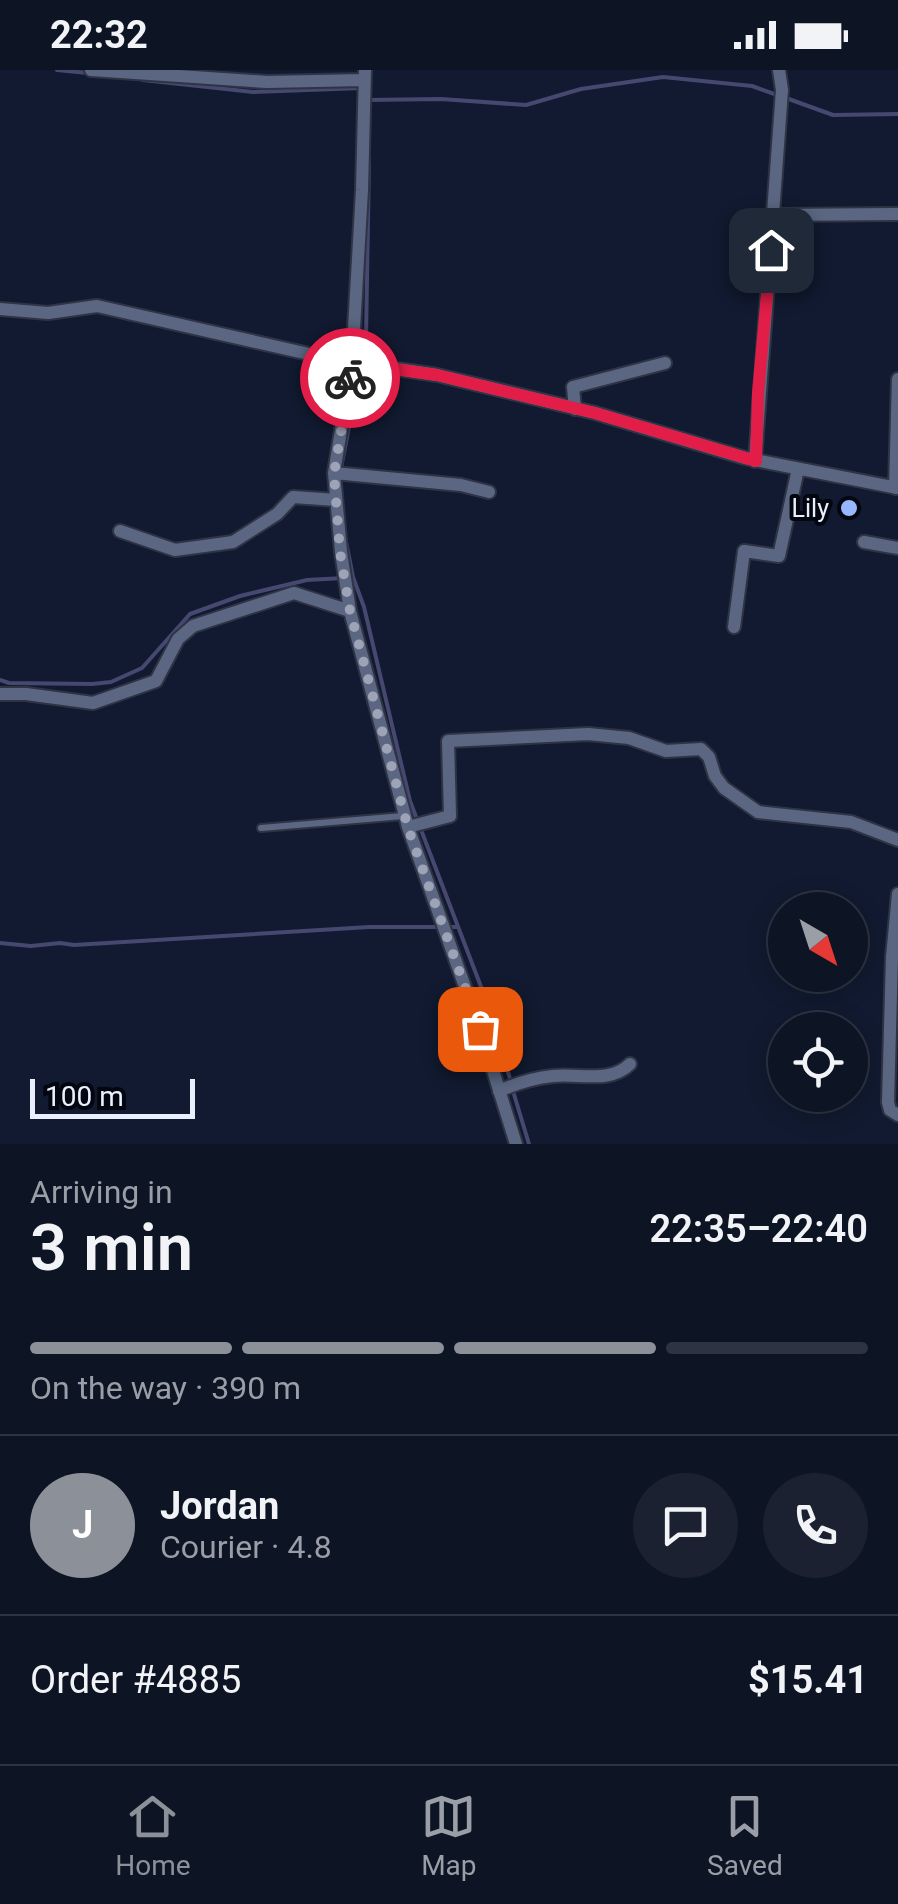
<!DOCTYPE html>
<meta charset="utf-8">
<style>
:root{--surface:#0d1424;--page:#1b2131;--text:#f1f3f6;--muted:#9a9ea6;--line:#2d3341;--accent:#8c9099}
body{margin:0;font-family:Roboto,sans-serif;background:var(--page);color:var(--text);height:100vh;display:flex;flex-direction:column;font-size:38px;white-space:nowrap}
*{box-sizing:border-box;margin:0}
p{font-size:32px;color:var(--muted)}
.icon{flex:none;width:55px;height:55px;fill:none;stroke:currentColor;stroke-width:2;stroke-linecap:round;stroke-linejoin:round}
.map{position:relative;height:1074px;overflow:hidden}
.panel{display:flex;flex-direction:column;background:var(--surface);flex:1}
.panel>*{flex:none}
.needle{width:65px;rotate:141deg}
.controls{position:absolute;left:768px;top:822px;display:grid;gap:20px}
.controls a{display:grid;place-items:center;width:100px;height:100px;border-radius:50%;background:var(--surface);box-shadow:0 5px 25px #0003,0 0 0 2px var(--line);font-size:50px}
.scale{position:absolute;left:30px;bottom:25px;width:165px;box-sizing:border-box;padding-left:10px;border:5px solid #e8efff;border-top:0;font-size:28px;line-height:35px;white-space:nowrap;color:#e8efff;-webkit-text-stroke:8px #03060e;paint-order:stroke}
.pin{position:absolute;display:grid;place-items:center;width:85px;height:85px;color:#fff;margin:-42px;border-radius:20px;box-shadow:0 5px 15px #0006}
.courier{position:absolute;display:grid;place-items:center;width:100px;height:100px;margin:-50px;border:8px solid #e11d48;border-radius:50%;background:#fff;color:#222;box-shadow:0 2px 12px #0007}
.headline em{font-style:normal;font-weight:600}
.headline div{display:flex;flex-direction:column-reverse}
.headline{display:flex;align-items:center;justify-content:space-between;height:170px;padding:0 30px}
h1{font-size:65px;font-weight:600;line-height:75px}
.bar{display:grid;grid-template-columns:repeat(4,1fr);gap:15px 10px;align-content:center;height:120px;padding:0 30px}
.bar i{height:12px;border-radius:8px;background:var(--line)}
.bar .active{background:var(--accent)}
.bar p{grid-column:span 4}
.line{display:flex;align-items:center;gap:25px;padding:0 30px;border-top:2px solid var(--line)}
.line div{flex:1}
.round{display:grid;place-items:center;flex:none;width:105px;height:105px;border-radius:52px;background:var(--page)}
.status{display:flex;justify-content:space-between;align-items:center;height:70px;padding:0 50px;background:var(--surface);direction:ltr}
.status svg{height:28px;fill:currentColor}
.tabs{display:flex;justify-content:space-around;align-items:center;height:140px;border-top:2px solid var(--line);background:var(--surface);font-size:28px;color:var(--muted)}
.tabs a{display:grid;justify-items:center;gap:5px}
.tabs .active{color:var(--accent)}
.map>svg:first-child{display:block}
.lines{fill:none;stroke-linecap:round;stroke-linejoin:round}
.stream{stroke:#46486f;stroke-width:4}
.service-casing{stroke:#2f3445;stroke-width:10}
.minor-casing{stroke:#2f3445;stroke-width:16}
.service{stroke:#5b6782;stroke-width:6}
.minor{stroke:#5b6782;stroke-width:12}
.done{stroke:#9da4b7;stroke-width:10;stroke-dasharray:0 18}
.route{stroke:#e11d48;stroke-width:12}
.poi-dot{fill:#96b6fd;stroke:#03060e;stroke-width:4}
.labels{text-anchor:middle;stroke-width:8;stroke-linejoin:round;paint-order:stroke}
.poi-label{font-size:25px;fill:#e8efff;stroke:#03060e;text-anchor:end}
</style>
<div class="status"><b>22:32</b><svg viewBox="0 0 49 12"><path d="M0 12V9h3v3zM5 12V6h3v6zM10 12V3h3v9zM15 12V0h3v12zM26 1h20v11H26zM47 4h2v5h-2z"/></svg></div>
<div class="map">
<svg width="898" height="1074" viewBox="0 0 898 1074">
<rect width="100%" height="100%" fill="#111a30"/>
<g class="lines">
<!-- stream -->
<path class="stream" d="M57,0L88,3
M143,10L253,22L362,18
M786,28L833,45L898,44
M367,30L441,29L526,35L581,19L663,7L752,16L777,25
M341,398L366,269L369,90
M345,467L353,507L364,537L410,731L488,935L511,1012
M0,610L9,613L92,614L111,612L142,598L190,544L240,526L307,510L344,508
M0,873L31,876L60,873L74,875L369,857H457
M513,1021L529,1074"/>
<defs>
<path id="service" d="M261,758L403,746"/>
<path id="minor" d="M91,0L267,12L364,10
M365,0L362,120L352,293L334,403L341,482L350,541L408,757L480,959L516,1074
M774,145L898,144
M0,239L48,243L97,236L331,289L437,305L595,343L745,388L898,418
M575,339L573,317L665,293
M755,391L782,20L779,0
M334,403L461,415L489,422
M895,418L898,309
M120,461L175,480L233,472L277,444L293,427L336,430
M864,472L898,478
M734,557L744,481L779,486L798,399
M0,624H26L93,633L156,611L178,569L193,556L294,523L350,541
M408,757L450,746L448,671L588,664L629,668L666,681L701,679L709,687L715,706L724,718L758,742L851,752L898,770
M898,824L892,887L888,1032L890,1040L898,1045
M499,1021C517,1013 534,1008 553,1006C579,1003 610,1014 630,994"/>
</defs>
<!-- service casing -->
<use href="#service" class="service-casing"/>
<!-- minor casing -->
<use href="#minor" class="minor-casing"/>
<!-- service -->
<use href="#service" class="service"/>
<!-- minor -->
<use href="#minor" class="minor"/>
</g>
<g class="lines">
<!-- done -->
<path class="done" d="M350,308L334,404L340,482L350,541L408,758L480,959"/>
<!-- route -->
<path class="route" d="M350,308L352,293L437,305L595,343L756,391L758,323L771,180"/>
</g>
<!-- markers -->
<circle class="poi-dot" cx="849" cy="438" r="10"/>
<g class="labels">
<!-- poi labels -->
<g class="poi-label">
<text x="829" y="447">Lily</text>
</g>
</g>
</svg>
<div class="controls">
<a><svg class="needle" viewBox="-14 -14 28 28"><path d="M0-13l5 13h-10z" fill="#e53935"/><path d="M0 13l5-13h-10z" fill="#9a9ea6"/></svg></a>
<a><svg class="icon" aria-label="locate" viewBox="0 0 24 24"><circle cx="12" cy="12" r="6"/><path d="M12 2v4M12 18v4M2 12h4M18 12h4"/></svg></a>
</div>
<div class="scale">100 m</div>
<div class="pin" style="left:480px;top:959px;background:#ea580c"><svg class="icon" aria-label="bag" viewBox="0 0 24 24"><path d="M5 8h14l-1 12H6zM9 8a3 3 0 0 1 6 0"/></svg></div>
<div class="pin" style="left:771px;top:180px;background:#1f2937"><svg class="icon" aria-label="home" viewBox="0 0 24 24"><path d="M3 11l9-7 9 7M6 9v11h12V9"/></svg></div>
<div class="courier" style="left:350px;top:308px"><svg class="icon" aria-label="bike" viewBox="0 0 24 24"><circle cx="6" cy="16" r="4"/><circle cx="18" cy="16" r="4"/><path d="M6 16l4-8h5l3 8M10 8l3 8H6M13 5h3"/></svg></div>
</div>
<section class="panel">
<div class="headline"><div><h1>3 min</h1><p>Arriving in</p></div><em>22:35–22:40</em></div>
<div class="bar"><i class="active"></i><i class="active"></i><i class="active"></i><i></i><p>On the way · 390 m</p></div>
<div class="line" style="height:180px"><b class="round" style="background:var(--accent);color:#fff">J</b><div><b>Jordan</b><p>Courier · 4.8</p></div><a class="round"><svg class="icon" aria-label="chat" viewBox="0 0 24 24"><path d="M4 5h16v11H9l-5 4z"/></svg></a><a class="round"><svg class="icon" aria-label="phone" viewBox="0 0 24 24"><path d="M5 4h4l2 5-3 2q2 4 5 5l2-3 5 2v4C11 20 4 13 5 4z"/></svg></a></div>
<div class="line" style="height:130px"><div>Order #4885</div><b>$15.41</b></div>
</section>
<nav class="tabs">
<a class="active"><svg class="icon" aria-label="home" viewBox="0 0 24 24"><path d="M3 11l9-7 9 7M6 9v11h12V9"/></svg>Home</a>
<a><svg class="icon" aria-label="map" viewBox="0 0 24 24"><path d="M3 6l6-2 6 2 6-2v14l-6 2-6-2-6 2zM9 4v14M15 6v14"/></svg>Map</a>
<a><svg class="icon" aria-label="saved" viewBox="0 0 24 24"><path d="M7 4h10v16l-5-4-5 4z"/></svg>Saved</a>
</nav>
